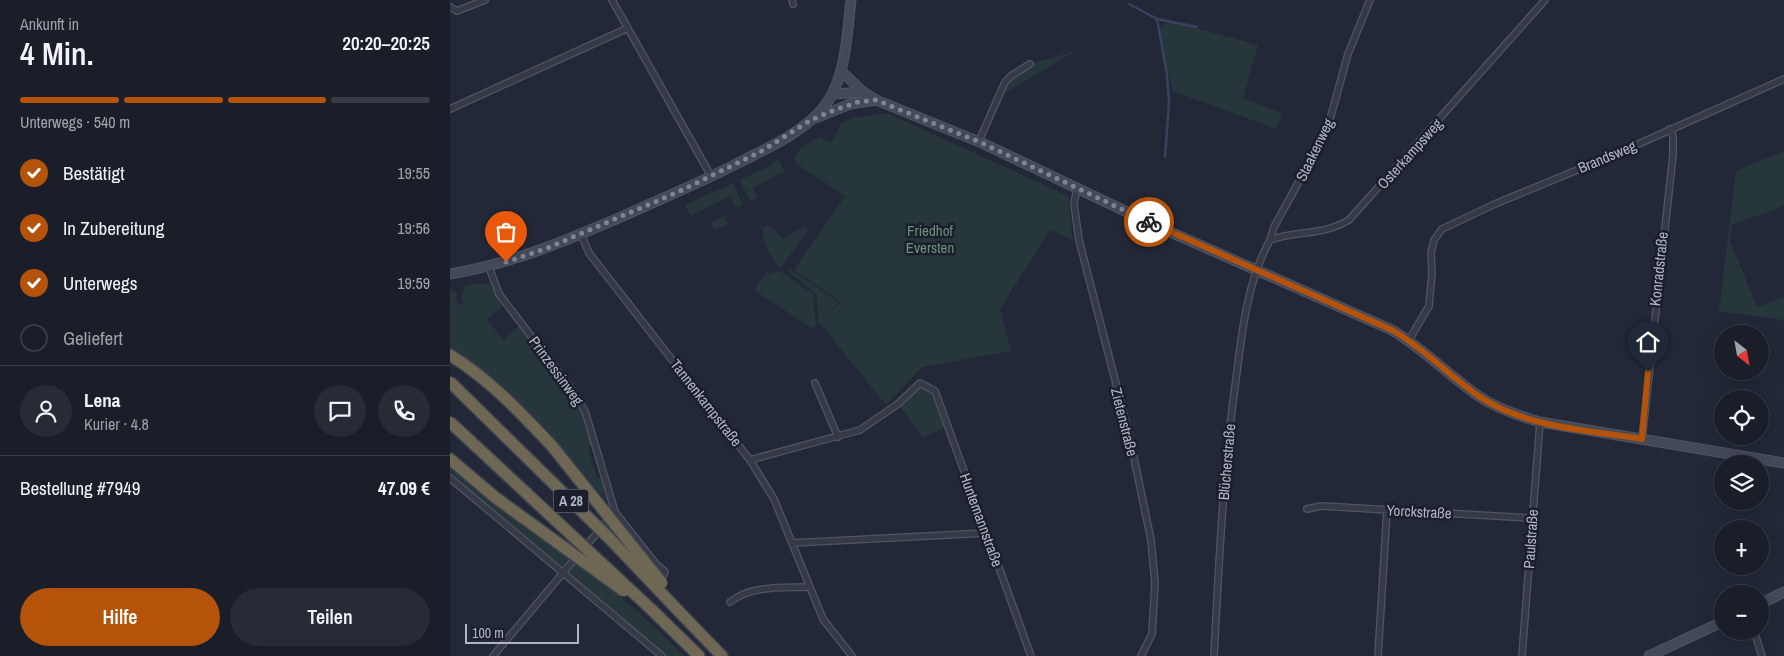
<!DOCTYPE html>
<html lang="de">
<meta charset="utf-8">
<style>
:root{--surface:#1a1e29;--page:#272b35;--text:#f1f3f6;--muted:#9fa2a8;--line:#383c46;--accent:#b45309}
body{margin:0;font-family:"Archivo Narrow",sans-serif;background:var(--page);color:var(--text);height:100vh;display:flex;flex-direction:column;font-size:19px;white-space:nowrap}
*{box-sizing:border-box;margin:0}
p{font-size:16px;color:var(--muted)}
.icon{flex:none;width:28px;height:28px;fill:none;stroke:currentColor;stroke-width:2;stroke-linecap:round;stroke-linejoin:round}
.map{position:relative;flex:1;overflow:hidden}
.details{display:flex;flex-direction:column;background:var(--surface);width:450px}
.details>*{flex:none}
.needle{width:32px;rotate:149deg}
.tools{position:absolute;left:1264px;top:325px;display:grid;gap:10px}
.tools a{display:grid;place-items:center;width:55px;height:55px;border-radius:50%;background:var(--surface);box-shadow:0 5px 20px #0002,0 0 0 1px var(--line);font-size:25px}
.scale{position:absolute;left:15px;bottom:12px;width:114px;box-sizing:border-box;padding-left:5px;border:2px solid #b0b5c4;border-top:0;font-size:14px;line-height:18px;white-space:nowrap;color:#b0b5c4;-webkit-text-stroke:4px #1b1f2c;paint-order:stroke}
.pin{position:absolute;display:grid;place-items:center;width:42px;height:42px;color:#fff;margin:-51px -21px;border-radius:50% 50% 50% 0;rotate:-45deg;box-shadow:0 0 5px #0007}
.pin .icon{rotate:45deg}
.courier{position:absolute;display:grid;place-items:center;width:50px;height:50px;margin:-25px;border:4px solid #b45309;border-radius:50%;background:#fff;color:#222;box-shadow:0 1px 6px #0007}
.summary em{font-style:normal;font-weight:600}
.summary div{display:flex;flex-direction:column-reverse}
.summary{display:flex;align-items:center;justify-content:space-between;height:85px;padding:0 20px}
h1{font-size:32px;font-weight:600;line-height:38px}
.bar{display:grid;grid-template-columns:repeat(4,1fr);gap:8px 5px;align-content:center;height:60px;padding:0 20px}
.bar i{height:6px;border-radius:4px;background:var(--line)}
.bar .current{background:var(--accent)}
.bar p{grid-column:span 4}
.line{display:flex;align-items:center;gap:12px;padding:0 20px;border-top:1px solid var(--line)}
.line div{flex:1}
.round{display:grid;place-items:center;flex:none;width:52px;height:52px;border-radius:26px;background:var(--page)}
ol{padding:0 20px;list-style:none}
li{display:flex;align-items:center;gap:15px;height:55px}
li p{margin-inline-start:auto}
li .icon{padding:5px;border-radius:50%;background:var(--accent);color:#fff;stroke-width:4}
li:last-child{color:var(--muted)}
li i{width:28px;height:28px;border:2px solid var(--line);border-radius:50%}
.primary-button{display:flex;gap:10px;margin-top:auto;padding:10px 20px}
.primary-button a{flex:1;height:58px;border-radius:30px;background:var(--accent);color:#fff;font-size:20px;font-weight:600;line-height:58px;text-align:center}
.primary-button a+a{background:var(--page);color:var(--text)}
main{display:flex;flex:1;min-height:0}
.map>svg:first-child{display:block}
.green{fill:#27363b}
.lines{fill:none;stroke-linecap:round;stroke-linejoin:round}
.stream{stroke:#39435f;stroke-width:2.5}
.street-casing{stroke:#505562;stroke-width:8}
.secondary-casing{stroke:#505562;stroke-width:11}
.highway-casing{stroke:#3d424f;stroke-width:14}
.street{stroke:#363a47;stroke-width:5.5}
.secondary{stroke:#44495a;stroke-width:9}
.highway{stroke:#6d6753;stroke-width:11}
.highway-bridge-casing{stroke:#3d424f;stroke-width:14;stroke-linecap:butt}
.highway-bridge{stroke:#6d6753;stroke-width:11}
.done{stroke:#7e8493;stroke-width:5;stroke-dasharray:0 9}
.route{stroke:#b45309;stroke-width:6}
.labels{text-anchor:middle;stroke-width:5;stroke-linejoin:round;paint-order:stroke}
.shield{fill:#1b1f2c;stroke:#838896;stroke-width:1}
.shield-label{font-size:14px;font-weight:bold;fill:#b0b5c4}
.street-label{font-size:15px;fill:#b0b5c4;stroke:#1b1f2c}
.park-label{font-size:15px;fill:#699279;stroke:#1b1f2c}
</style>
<main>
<section class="details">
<div class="summary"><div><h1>4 Min.</h1><p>Ankunft in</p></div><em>20:20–20:25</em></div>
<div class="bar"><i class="current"></i><i class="current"></i><i class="current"></i><i></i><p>Unterwegs · 540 m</p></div>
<ol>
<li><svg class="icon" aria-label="check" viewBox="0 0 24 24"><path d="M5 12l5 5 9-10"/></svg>Bestätigt<p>19:55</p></li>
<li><svg class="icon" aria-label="check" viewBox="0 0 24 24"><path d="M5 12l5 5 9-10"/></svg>In Zubereitung<p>19:56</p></li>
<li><svg class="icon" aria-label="check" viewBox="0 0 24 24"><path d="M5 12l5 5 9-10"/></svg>Unterwegs<p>19:59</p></li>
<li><i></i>Geliefert</li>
</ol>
<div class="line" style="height:90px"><a class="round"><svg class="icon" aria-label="person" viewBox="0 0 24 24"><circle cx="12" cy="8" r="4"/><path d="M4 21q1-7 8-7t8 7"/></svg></a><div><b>Lena</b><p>Kurier · 4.8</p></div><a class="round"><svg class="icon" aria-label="chat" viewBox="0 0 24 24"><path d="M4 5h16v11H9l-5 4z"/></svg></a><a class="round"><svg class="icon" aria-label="phone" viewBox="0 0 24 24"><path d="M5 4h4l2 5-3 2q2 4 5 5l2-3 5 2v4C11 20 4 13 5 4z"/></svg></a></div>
<div class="line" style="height:65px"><div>Bestellung #7949</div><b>47.09 €</b></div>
<div class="primary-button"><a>Hilfe</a><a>Teilen</a></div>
</section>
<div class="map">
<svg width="1334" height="656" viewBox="0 0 1334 656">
<rect width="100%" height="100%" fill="#222837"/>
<!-- green -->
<path class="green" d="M719,21L808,45L793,98L832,113L827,129L723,91L708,30Z
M626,51L555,93L532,143L529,141L555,82L580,64Z
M437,113L618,196L623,240L600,230L550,309L561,351L472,367L436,405L370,323L368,324L367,295L339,272L340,269L389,302L373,320L391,302L344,270L395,196L347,164L344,158L352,147L369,137L381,143L391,124L402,118Z
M1334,151V206L1283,224L1280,241L1307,307L1334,297V320L1269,311L1286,171Z
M328,159L335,171L303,187L307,198L300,201L290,180L319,166Z
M283,183L293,205L286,208L280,196L240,216L235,205Z
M274,216L278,224L265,230L260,223Z
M317,225L321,226L333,239L355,226L358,230L331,268C322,261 311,240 313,228Z
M325,271L333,273L363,294L366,326L363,329L304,290L317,272L321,274Z
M24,284H39L53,306L37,319L53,340L69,326L126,399L133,412L143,446L138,447L147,478H152L156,501C110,444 63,389 0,351V289L7,293L5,299L7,303L13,306L12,291L15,290L14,287Z
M470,383L485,391L498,427L473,437L448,404Z
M0,459C81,522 162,584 235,656H212L0,478Z"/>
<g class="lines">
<!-- stream -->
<path class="stream" d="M679,4L707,19L747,27
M707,19L717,74L719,103L715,157"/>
<defs>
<path id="street" d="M162,0L261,176
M342,0L343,4
M0,7L7,11L35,0
M0,109L178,28
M529,141L555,82L561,76L580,64
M627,188L624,204L629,240L679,434L701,540L705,583L702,634L691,656
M131,234L139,253L300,460L324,499L373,619L402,656
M820,240L824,227L877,130L898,54L920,0
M39,267L49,294L120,387L135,411L165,512L206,564L204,571
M959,340L979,306L982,273L981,253L984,240L992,229L1045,204L1166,154L1334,79
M365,383L388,437
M1192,439L1223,155V136L1220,129
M300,460L410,430L448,404L470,383L485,391L581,656
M0,478L212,656
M857,509L871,506L1082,518
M342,543L536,533
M134,548L161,517
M206,564L215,572L213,577L209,578
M280,602C301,585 332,588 358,587
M1304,631L1312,656
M43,656L128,555
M764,656C769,563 773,471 786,379C792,332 797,282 820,240C848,230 872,236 899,220L1095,0
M928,656L937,510
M1072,656L1090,422"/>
<path id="secondary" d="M391,71L413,92
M383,94L413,92L426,100L532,143L700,223L942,330C974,349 999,376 1030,397C1048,409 1069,416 1090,422L1334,463
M366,118L400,104L426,100
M0,274C61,264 115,241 171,217C210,199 250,183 288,163C317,148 351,134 373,108C396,81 397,34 401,0
M1310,604L1334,592
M1199,656L1272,622"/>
<path id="highway" d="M0,355C40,380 70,412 102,446
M0,459L46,498
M202,610L249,656
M240,623L272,656"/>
</defs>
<!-- street casing -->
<use href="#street" class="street-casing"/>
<!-- secondary casing -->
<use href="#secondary" class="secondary-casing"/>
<!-- highway casing -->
<use href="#highway" class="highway-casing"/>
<!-- street -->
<use href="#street" class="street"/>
<!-- secondary -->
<use href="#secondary" class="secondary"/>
<!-- highway -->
<use href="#highway" class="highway"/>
<defs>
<path id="highway-bridge" d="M0,382L159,538L240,623
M0,422L202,610
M102,446L212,583
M46,498L174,591"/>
</defs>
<!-- highway-bridge casing -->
<use href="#highway-bridge" class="highway-bridge-casing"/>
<!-- highway-bridge -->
<use href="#highway-bridge" class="highway-bridge"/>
</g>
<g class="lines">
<!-- done -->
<path class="done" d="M56,262L95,249L228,192L310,152L361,120L382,111L408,102L426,100L532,143L699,222"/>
<!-- route -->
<path class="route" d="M699,222L942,330C974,348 999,376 1030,397C1077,428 1138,430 1192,439L1198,372"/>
</g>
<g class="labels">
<!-- shield labels -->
<rect class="shield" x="103.5" y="489.5" width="35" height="23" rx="4"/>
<g class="shield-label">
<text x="121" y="506">A 28</text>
</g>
<!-- street labels -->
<g class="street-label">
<text transform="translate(865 150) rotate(-64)" y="5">Staakenweg</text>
<text transform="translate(960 154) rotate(-48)" y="5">Osterkampsweg</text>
<text transform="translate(1157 157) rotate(-23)" y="5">Brandsweg</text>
<text transform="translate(1209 269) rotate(-84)" y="5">Konradstraße</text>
<text transform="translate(106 371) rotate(54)" y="5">Prinzessinweg</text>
<text transform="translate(256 403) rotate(52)" y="5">Tannenkampstraße</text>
<text transform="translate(674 422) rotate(76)" y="5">Zietenstraße</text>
<text transform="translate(777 462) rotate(-85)" y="5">Blücherstraße</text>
<text transform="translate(969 512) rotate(3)" y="5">Yorckstraße</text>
<text transform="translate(531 520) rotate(70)" y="5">Huntemannstraße</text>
<text transform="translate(1081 539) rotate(-86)" y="5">Paulstraße</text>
</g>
<!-- park labels -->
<g class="park-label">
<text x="480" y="236">Friedhof<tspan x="480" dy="17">Eversten</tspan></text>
</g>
</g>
</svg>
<div class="tools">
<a><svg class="needle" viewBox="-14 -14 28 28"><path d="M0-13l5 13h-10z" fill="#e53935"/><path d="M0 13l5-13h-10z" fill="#9fa2a8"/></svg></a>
<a><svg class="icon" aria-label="locate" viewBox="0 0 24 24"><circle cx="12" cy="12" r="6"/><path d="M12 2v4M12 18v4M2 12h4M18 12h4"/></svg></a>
<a><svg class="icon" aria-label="layers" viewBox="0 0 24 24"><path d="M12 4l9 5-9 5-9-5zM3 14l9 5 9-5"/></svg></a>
<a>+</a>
<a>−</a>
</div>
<div class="scale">100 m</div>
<div class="pin" style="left:56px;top:262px;background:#ea580c"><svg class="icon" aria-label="bag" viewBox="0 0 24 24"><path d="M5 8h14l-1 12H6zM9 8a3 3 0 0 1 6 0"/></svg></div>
<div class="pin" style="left:1198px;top:372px;background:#1f2937"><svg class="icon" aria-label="home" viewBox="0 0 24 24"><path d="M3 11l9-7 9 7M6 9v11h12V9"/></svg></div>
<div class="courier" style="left:699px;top:222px"><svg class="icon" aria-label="bike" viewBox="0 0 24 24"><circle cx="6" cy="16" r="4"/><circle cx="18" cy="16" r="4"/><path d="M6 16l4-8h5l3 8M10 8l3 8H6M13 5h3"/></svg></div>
</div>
</main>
